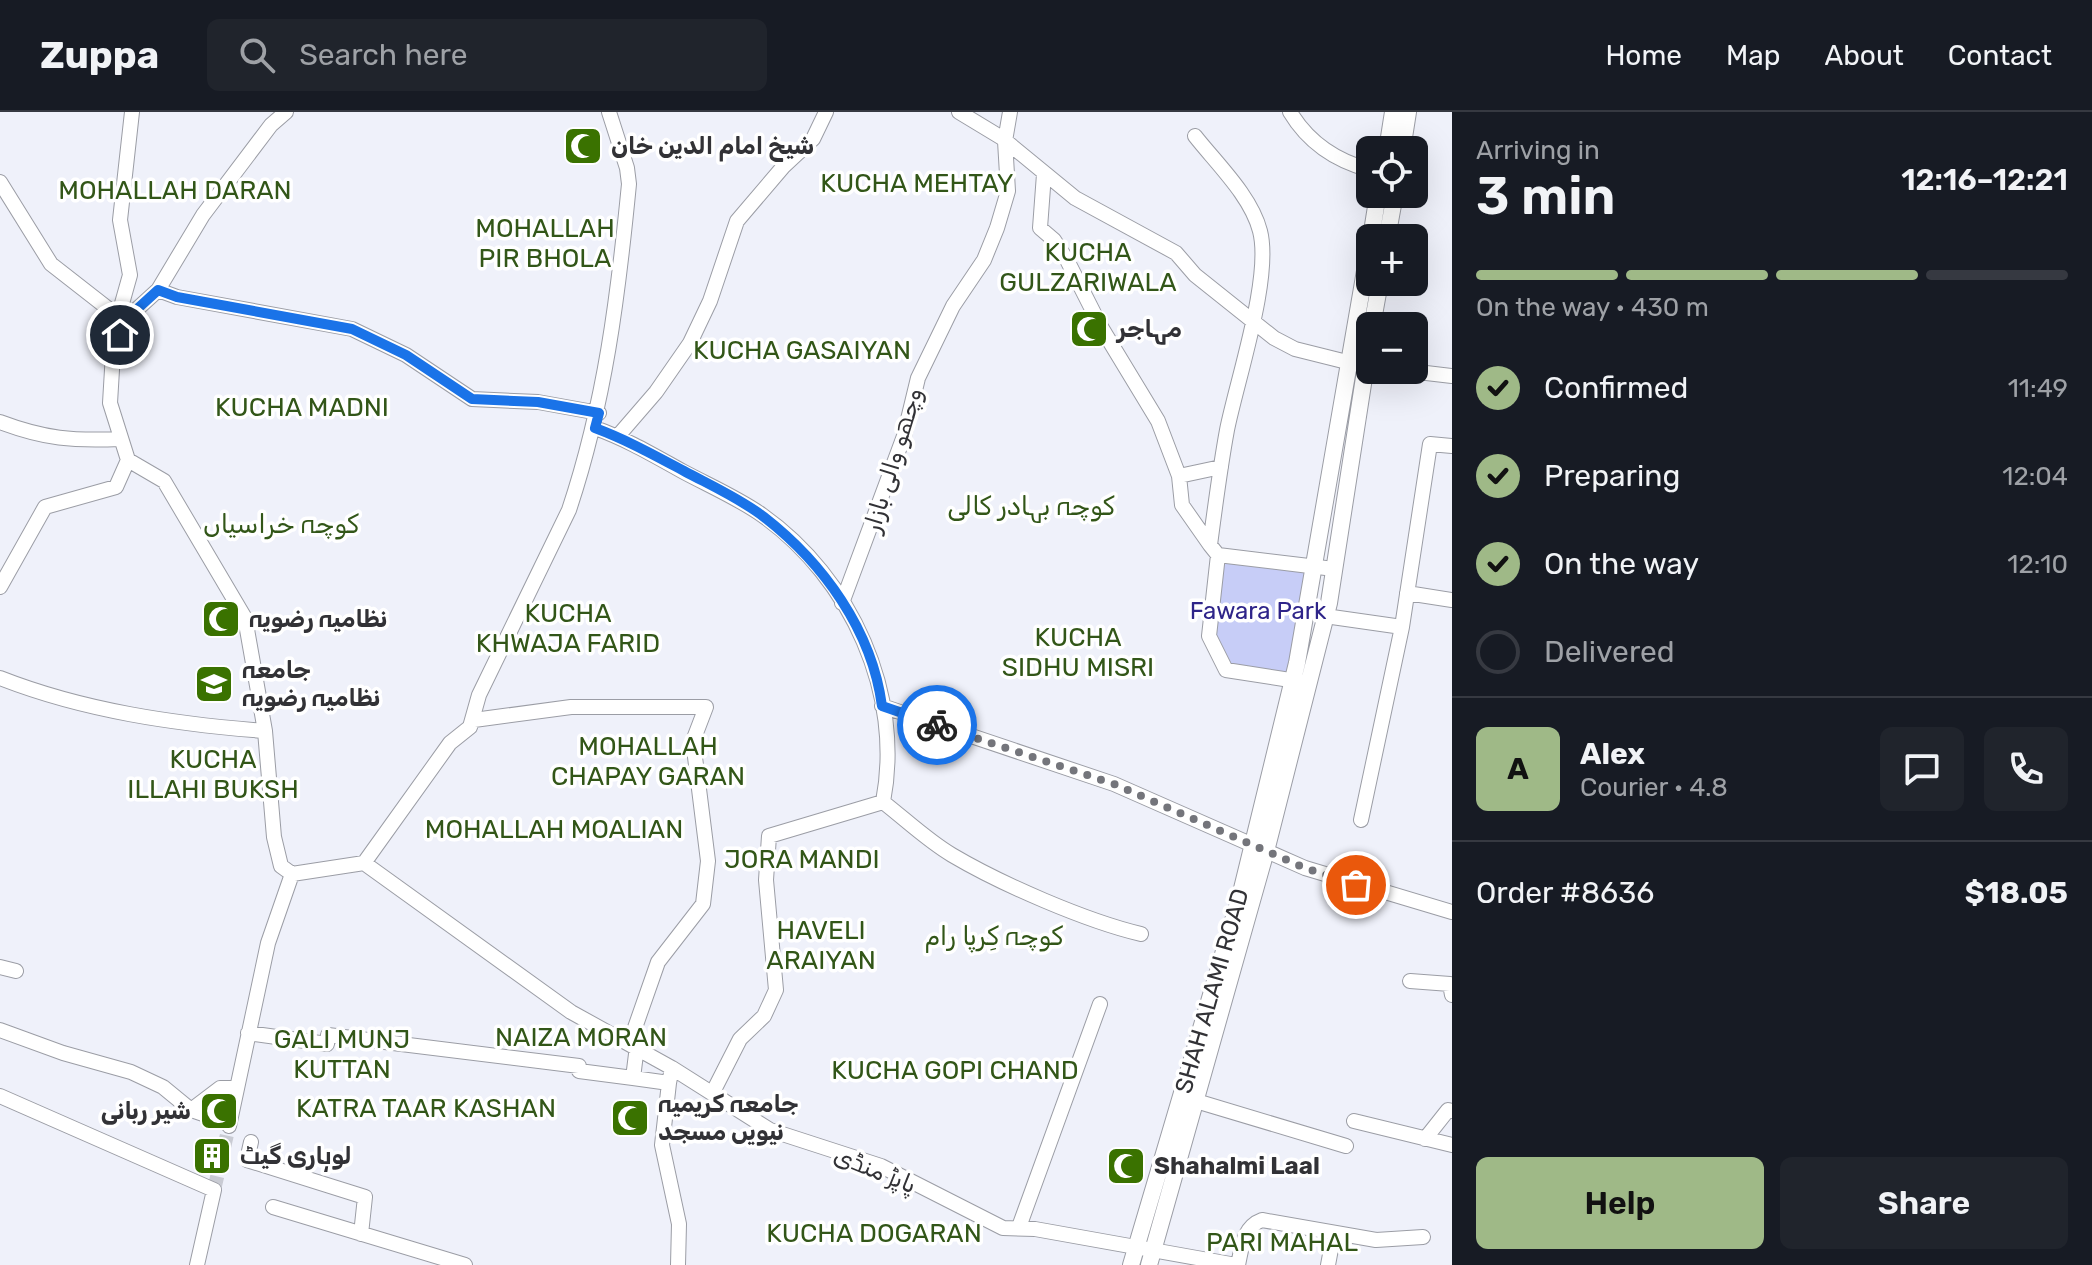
<!DOCTYPE html>
<meta charset="utf-8">
<style>
:root{--surface:#171b24;--page:#20242c;--text:#f1f3f6;--muted:#9ea1a6;--line:#363941;--accent:#9fb987}
body{margin:0;font-family:Rubik,Cairo,sans-serif;background:var(--page);color:var(--text);height:100vh;display:flex;flex-direction:column;font-size:30px;white-space:nowrap}
*{box-sizing:border-box;margin:0}
p{font-size:26px;color:var(--muted)}
.icon{flex:none;width:44px;height:44px;fill:none;stroke:currentColor;stroke-width:2;stroke-linecap:round;stroke-linejoin:round}
.map{position:relative;flex:1;overflow:hidden}
.sheet{display:flex;flex-direction:column;background:var(--surface);width:640px}
.sheet>*{flex:none}
.fabs{position:absolute;left:1356px;top:24px;display:grid;gap:16px}
.fabs a{display:grid;place-items:center;width:72px;height:72px;border-radius:12px;background:var(--surface);box-shadow:0 8px 32px #0002;font-size:40px}
.pin{position:absolute;display:grid;place-items:center;width:68px;height:68px;color:#fff;margin:-34px;border:4px solid #fff;border-radius:50%;box-shadow:0 2px 8px #0007}
.courier{position:absolute;display:grid;place-items:center;width:80px;height:80px;margin:-40px;border:6px solid #1a73e8;border-radius:50%;background:#fff;color:#222;box-shadow:0 2px 10px #0007}
.head em{font-style:normal;font-weight:600}
.head div{display:flex;flex-direction:column-reverse}
.head{display:flex;align-items:center;justify-content:space-between;height:136px;padding:0 24px}
h1{font-size:52px;font-weight:600;line-height:60px}
.bar{display:grid;grid-template-columns:repeat(4,1fr);gap:12px 8px;align-content:center;height:96px;padding:0 24px}
.bar i{height:10px;border-radius:6px;background:var(--line)}
.bar .current{background:var(--accent)}
.bar p{grid-column:span 4}
.line{display:flex;align-items:center;gap:20px;padding:0 24px;border-top:2px solid var(--line)}
.line div{flex:1}
.round{display:grid;place-items:center;flex:none;width:84px;height:84px;border-radius:12px;background:var(--page)}
ol{padding:0 24px;list-style:none}
li{display:flex;align-items:center;gap:24px;height:88px}
li p{margin-inline-start:auto}
li .icon{padding:8px;border-radius:50%;background:var(--accent);color:#111;stroke-width:4}
li:last-child{color:var(--muted)}
li i{width:44px;height:44px;border:4px solid var(--line);border-radius:50%}
.action{display:flex;gap:16px;margin-top:auto;padding:16px 24px}
.action a{flex:1;height:92px;border-radius:12px;background:var(--accent);color:#111;font-size:32px;font-weight:600;line-height:92px;text-align:center}
.action a+a{background:var(--page);color:var(--text)}
header{display:flex;align-items:center;gap:48px;box-sizing:border-box;height:112px;padding:0 40px;background:var(--surface);border-bottom:2px solid var(--line)}
header strong{font-size:38px}
nav{display:flex;gap:44px;margin-inline-start:auto;font-size:28px}
.search{width:560px;height:72px;background:var(--page);display:flex;align-items:center;gap:20px;box-sizing:border-box;padding:0 28px;border-radius:12px;color:var(--muted);font-size:30px}
main{display:flex;flex:1;min-height:0}
.map>svg:first-child{display:block}
.green{fill:#c7cdf7}
.lines{fill:none;stroke-linecap:round;stroke-linejoin:round}
.minor-tunnel{stroke:#c9cbd3;stroke-width:14;stroke-dasharray:14 7;stroke-linecap:butt}
.minor-casing{stroke:#9b9da5;stroke-width:16}
.tertiary-casing{stroke:#9b9da5;stroke-width:18}
.minor{stroke:#fff;stroke-width:14}
.tertiary{stroke:#fff;stroke-width:16}
.done{stroke:#74757b;stroke-width:8;stroke-dasharray:0 14.4}
.route{stroke:#1a73e8;stroke-width:10}
.labels{text-anchor:middle;stroke-width:7;stroke-linejoin:round;paint-order:stroke}
.poi-label{font-size:24px;font-weight:bold;fill:#323236;stroke:#fff;text-anchor:start}
.street-label{font-size:24px;fill:#323236;stroke:#fff}
.park-label{font-size:24px;fill:#2e2489;stroke:#fff}
.neighbourhood-label{font-size:26px;fill:#325618;stroke:#fff}
</style>
<header>
<strong>Zuppa</strong>
<div class="search"><svg class="icon" aria-label="search" viewBox="0 0 24 24"><circle cx="10" cy="10" r="6"/><path d="M15 15l6 6"/></svg>Search here</div>
<nav><a>Home</a><a>Map</a><a>About</a><a>Contact</a></nav>
</header>
<main>
<div class="map">
<svg width="1452" height="1153" viewBox="0 0 1452 1153">
<rect width="100%" height="100%" fill="#eff1fa"/>
<!-- green -->
<path class="green" d="M1218,443L1313,454L1292,569L1232,561L1215,534Z"/>
<g class="lines">
<!-- minor-tunnel -->
<path class="minor-tunnel" d="M214,1078L229,1014"/>
<defs>
<path id="minor" d="M286,0L271,13L203,103L158,178L124,209L113,241L110,291L128,348L164,369L245,506L265,619L274,725L281,754L292,762
M959,0L1002,26L1075,86L1176,141L1195,163L1274,226L1295,237L1359,253
M1290,0C1308,30 1336,49 1370,58
M1195,24C1217,52 1251,84 1260,119C1272,165 1237,268 1227,318C1220,356 1215,395 1210,433L1218,443
M1044,62L1040,116L1054,128L1067,148L1101,215L1158,309L1179,364L1182,393L1210,433
M0,70L51,152L124,209
M158,178L177,185L352,217L406,243L472,287L538,290L599,301
M124,209L121,195L130,163L120,108L132,0
M1401,258L1452,264
M0,310C45,327 73,329 120,327
M595,316C626,327 653,343 682,359C708,373 738,386 762,403C851,466 904,582 883,690
M618,324L656,280L690,231L710,189L737,109L783,55L813,27L826,0
M1179,364L1221,355
M0,475L45,395L116,375L128,348
M1407,481L1452,488
M842,491L904,324L918,266L953,194L984,148L997,116L1008,79L1005,29L1010,0
M1325,504L1402,515
M0,566C84,599 175,612 265,619
M1303,570L1226,558L1209,524L1218,443L1334,457
M882,594L1114,672L1305,756L1452,800
M474,608L571,595H706L693,629L708,749L703,792L658,850L630,930
M883,690C905,707 928,729 952,743C1001,772 1086,809 1141,822
M1361,708L1402,515L1430,332L1452,334
M364,751L450,631L470,615L479,583L569,398C605,290 618,185 629,72L627,56L609,0
M364,751L571,900L672,956L669,971L633,966L637,934
M292,762L364,751
M0,855L16,859
M1410,869L1450,872L1452,883
M0,918L63,941L131,960L163,975L191,998L220,976H236
M248,921L327,932L328,923L579,954V959L633,966
M672,956L770,1018L881,1054L1003,1116L1035,1117L1236,1153
M669,971L662,1033L679,1112L678,1153
M713,980L740,927L764,904L776,878L766,768L769,724L883,690
M0,984L214,1078L197,1153
M1196,989L1346,1034
M191,998L229,1011
M1354,1009L1452,1033
M229,1014L268,831L292,762
M1425,1027L1448,998L1452,999
M251,1030L247,1048L365,1085L361,1122
M273,1095L465,1153
M1019,1115L1100,892
M1238,1153C1242,1135 1243,1115 1262,1108L1376,1128L1423,1125
M1328,1153L1334,1121"/>
<path id="tertiary" d="M1387,38L1393,0
M1402,38L1408,0
M1371,126L1378,82
M1387,126L1395,82
M1372,214L1380,170
M1131,1153L1240,785L1297,551L1370,130
M1149,1153L1266,739L1329,491L1370,227"/>
</defs>
<!-- minor casing -->
<use href="#minor" class="minor-casing"/>
<!-- tertiary casing -->
<use href="#tertiary" class="tertiary-casing"/>
<!-- minor -->
<use href="#minor" class="minor"/>
<!-- tertiary -->
<use href="#tertiary" class="tertiary"/>
</g>
<g class="lines">
<!-- done -->
<path class="done" d="M937,613L1114,672L1305,756L1356,773"/>
<!-- route -->
<path class="route" d="M120,223L124,209L158,178L177,185L352,217L406,243L472,287L538,290L599,301L595,316C627,328 654,343 684,359C710,373 741,387 764,405C823,451 872,518 882,594L937,613"/>
</g>
<!-- icons -->
<defs>
<symbol id="mosque-square" viewBox="-11 -11 22 22"><rect x="-9" y="-9" width="18" height="18" rx="4" fill="#3a7200" stroke="#fff"/><path d="M3.5-4.9A6 6 0 1 0 3.5 4.9A5 5 0 1 1 3.5-4.9Z" fill="#fff"/></symbol>
<symbol id="university-square" viewBox="-11 -11 22 22"><rect x="-9" y="-9" width="18" height="18" rx="4" fill="#3a7200" stroke="#fff"/><path d="M0-5L7-2L0 1L-7-2ZM-4 1L0 2.5L4 1V4Q0 6-4 4Z" fill="#fff"/></symbol>
<symbol id="building-square" viewBox="-11 -11 22 22"><rect x="-9" y="-9" width="18" height="18" rx="4" fill="#3a7200" stroke="#fff"/><path d="M-4-6H4V6H1V3H-1V6H-4ZM-2.5-4.3h1.7v1.8h-1.7ZM.8-4.3h1.7v1.8H.8ZM-2.5-1h1.7V.8h-1.7ZM.8-1h1.7V.8H.8Z" fill="#fff"/></symbol>
</defs>
<g fill-rule="evenodd">
<use href="#mosque-square" x="561" y="12" width="44" height="44"/>
<use href="#mosque-square" x="1067" y="195" width="44" height="44"/>
<use href="#mosque-square" x="199" y="485" width="44" height="44"/>
<use href="#university-square" x="192" y="550" width="44" height="44"/>
<use href="#mosque-square" x="197" y="977" width="44" height="44"/>
<use href="#mosque-square" x="608" y="984" width="44" height="44"/>
<use href="#building-square" x="190" y="1022" width="44" height="44"/>
<use href="#mosque-square" x="1104" y="1032" width="44" height="44"/>
</g>
<g class="labels">
<!-- poi labels -->
<g class="poi-label">
<text x="611" y="42">شیخ امام الدین خان</text>
<text x="1117" y="225">مہاجر</text>
<text x="249" y="515">نظامیہ رضویہ</text>
<text x="242" y="566">جامعہ<tspan x="242" dy="28">نظامیہ رضویہ</tspan></text>
<text x="658" y="1000">جامعہ کریمیہ<tspan x="658" dy="28">نیویں مسجد</tspan></text>
<text x="191" y="1007" text-anchor="end">شیر ربانی</text>
<text x="240" y="1052">لوہاری گیٹ</text>
<text x="1154" y="1062">Shahalmi Laal</text>
</g>
<!-- street labels -->
<g class="street-label">
<text transform="translate(893 348) rotate(-73)" y="8">وچھو والی بازار</text>
<text transform="translate(1212 879) rotate(-74)" y="8">SHAH ALAMI ROAD</text>
<text transform="translate(875 1058) rotate(22)" y="8">پاپڑ منڈی</text>
</g>
<!-- park labels -->
<g class="park-label">
<text x="1258" y="507">Fawara Park</text>
</g>
<!-- neighbourhood labels -->
<g class="neighbourhood-label">
<text x="917" y="80">KUCHA MEHTAY</text>
<text x="175" y="87">MOHALLAH DARAN</text>
<text x="545" y="125">MOHALLAH<tspan x="545" dy="30">PIR BHOLA</tspan></text>
<text x="1088" y="149">KUCHA<tspan x="1088" dy="30">GULZARIWALA</tspan></text>
<text x="802" y="247">KUCHA GASAIYAN</text>
<text x="302" y="304">KUCHA MADNI</text>
<text x="1031" y="403">کوچہ بہادر کالی</text>
<text x="281" y="421">کوچہ خراسیاں</text>
<text x="568" y="510">KUCHA<tspan x="568" dy="30">KHWAJA FARID</tspan></text>
<text x="1078" y="534">KUCHA<tspan x="1078" dy="30">SIDHU MISRI</tspan></text>
<text x="648" y="643">MOHALLAH<tspan x="648" dy="30">CHAPAY GARAN</tspan></text>
<text x="213" y="656">KUCHA<tspan x="213" dy="30">ILLAHI BUKSH</tspan></text>
<text x="554" y="726">MOHALLAH MOALIAN</text>
<text x="802" y="756">JORA MANDI</text>
<text x="821" y="827">HAVELI<tspan x="821" dy="30">ARAIYAN</tspan></text>
<text x="994" y="833">کوچہ کِرپا رام</text>
<text x="581" y="934">NAIZA MORAN</text>
<text x="342" y="936">GALI MUNJ<tspan x="342" dy="30">KUTTAN</tspan></text>
<text x="955" y="967">KUCHA GOPI CHAND</text>
<text x="426" y="1005">KATRA TAAR KASHAN</text>
<text x="874" y="1130">KUCHA DOGARAN</text>
<text x="1282" y="1139">PARI MAHAL</text>
</g>
</g>
</svg>
<div class="fabs">
<a><svg class="icon" aria-label="locate" viewBox="0 0 24 24"><circle cx="12" cy="12" r="6"/><path d="M12 2v4M12 18v4M2 12h4M18 12h4"/></svg></a>
<a>+</a>
<a>−</a>
</div>
<div class="pin" style="left:1356px;top:773px;background:#ea580c"><svg class="icon" aria-label="bag" viewBox="0 0 24 24"><path d="M5 8h14l-1 12H6zM9 8a3 3 0 0 1 6 0"/></svg></div>
<div class="pin" style="left:120px;top:223px;background:#1f2937"><svg class="icon" aria-label="home" viewBox="0 0 24 24"><path d="M3 11l9-7 9 7M6 9v11h12V9"/></svg></div>
<div class="courier" style="left:937px;top:613px"><svg class="icon" aria-label="bike" viewBox="0 0 24 24"><circle cx="6" cy="16" r="4"/><circle cx="18" cy="16" r="4"/><path d="M6 16l4-8h5l3 8M10 8l3 8H6M13 5h3"/></svg></div>
</div>
<section class="sheet">
<div class="head"><div><h1>3 min</h1><p>Arriving in</p></div><em>12:16–12:21</em></div>
<div class="bar"><i class="current"></i><i class="current"></i><i class="current"></i><i></i><p>On the way · 430 m</p></div>
<ol>
<li><svg class="icon" aria-label="check" viewBox="0 0 24 24"><path d="M5 12l5 5 9-10"/></svg>Confirmed<p>11:49</p></li>
<li><svg class="icon" aria-label="check" viewBox="0 0 24 24"><path d="M5 12l5 5 9-10"/></svg>Preparing<p>12:04</p></li>
<li><svg class="icon" aria-label="check" viewBox="0 0 24 24"><path d="M5 12l5 5 9-10"/></svg>On the way<p>12:10</p></li>
<li><i></i>Delivered</li>
</ol>
<div class="line" style="height:144px"><b class="round" style="background:var(--accent);color:#111">A</b><div><b>Alex</b><p>Courier · 4.8</p></div><a class="round"><svg class="icon" aria-label="chat" viewBox="0 0 24 24"><path d="M4 5h16v11H9l-5 4z"/></svg></a><a class="round"><svg class="icon" aria-label="phone" viewBox="0 0 24 24"><path d="M5 4h4l2 5-3 2q2 4 5 5l2-3 5 2v4C11 20 4 13 5 4z"/></svg></a></div>
<div class="line" style="height:104px"><div>Order #8636</div><b>$18.05</b></div>
<div class="action"><a>Help</a><a>Share</a></div>
</section>
</main>
